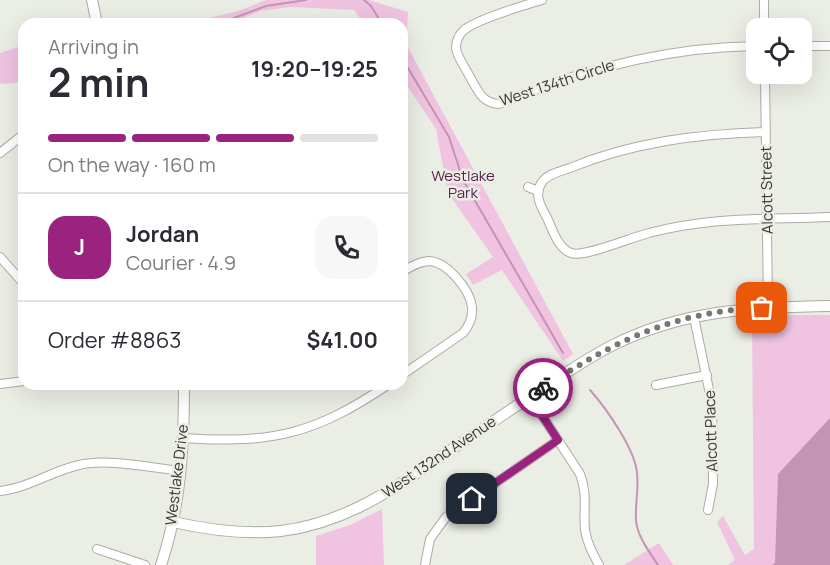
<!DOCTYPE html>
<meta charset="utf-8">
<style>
:root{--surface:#fff;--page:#f7f7f7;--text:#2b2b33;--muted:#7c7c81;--line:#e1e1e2;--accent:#99237f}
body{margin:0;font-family:Manrope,sans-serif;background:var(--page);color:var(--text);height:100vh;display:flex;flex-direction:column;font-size:22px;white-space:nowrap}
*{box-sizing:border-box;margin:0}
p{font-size:20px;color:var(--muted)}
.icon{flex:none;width:33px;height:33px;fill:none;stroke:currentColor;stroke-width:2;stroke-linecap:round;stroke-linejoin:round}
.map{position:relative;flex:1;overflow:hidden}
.sheet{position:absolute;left:18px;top:18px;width:390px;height:372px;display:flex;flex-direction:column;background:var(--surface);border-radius:18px;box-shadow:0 6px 24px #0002}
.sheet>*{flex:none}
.buttons{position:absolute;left:746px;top:18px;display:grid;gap:12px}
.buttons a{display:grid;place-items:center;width:66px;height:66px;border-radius:12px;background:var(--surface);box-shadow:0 6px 24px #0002;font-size:30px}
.pin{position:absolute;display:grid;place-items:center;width:51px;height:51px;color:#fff;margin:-26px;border-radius:12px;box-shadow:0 3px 9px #0006}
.courier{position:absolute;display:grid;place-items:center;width:60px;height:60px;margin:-30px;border:4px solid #99237f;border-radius:50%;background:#fff;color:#222;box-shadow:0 2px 8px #0007}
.summary em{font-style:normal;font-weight:700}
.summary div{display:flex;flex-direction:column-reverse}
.summary{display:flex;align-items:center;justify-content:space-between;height:102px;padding:0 30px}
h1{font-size:39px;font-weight:700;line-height:45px}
.bar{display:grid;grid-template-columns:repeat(4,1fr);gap:9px 6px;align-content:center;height:72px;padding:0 30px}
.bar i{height:8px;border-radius:4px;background:var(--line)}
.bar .on{background:var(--accent)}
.bar p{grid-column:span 4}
.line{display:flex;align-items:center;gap:15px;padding:0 30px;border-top:2px solid var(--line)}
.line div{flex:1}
.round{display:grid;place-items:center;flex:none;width:63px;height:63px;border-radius:18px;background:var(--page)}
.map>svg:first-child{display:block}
.green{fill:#f0c4e1}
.water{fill:#c494b5}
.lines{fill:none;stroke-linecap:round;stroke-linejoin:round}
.stream{stroke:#c494b5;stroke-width:2}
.minor-casing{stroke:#aaada3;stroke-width:10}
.tertiary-casing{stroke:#aaada3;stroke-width:12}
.minor{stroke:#fff;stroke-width:8}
.tertiary{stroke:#fff;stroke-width:10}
.done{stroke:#767872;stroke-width:6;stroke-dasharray:0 10.8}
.route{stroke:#99237f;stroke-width:8}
.labels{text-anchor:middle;stroke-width:5;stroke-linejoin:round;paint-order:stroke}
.street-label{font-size:15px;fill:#373835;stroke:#ebeee4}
.park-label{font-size:15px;fill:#571e49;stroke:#ebeee4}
</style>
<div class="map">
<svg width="830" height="565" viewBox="0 0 830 565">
<rect width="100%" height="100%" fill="#ebeee4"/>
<!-- green -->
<path class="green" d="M266,0H369L408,12L406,44L573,354L563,361L502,270L473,285L466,274L493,257L448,193L436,129L402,78V24H364L354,10L291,7L260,11L228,24H109V21L201,20L238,11Z
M24,45V82L0,84V53Z
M780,315H830V565H728L735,560L717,522L723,516L745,555L754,549L752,320Z
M382,509L384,565H316V536L350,525Z
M659,543L673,565H624Z"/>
<!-- water -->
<path class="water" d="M830,418V565H772L775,563L778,474Z"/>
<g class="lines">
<!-- stream -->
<path class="stream" d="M364,0L371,6L382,24
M218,24L266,6L306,0
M402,58L449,137L463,180L563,353
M590,390C606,408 635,449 637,473C639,489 635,504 636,520C637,536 649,551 658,565"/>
<defs>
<path id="minor" d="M542,0C525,5 474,20 463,31C459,35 456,42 456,48C457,57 466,69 470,77C478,91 482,103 499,104C582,69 666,47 756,46
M764,0V28
M801,46H830
M765,74L768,307
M766,132C699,134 632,142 570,168C561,171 548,174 542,182C534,194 540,205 546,216C552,227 557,248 571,253C584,258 632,237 649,233C713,216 766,220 830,217
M0,153L24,134
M528,187L538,191
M0,257L24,284
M402,272C410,267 418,262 428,261C447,261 470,290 472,307C473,317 469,326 463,333L402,375
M694,317L712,404L713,484L708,510
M0,384L24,381
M656,385L707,375
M530,397L580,474C588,495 583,509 585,530C587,543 593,554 599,565
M184,438C273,444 315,434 389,384
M0,491C28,488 52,471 79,465C107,458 152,468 181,471
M97,549L145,565
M425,565L430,539L446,517L558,440"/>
<path id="tertiary" d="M92,0L97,24
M173,522C209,530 244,535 281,531C338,524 383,496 429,465C466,440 502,415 539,391C563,375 587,358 613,345C686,309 750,308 830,306
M161,565C181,505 184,447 184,384"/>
</defs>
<!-- minor casing -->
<use href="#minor" class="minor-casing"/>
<!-- tertiary casing -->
<use href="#tertiary" class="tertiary-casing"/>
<!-- minor -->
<use href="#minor" class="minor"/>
<!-- tertiary -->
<use href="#tertiary" class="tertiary"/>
</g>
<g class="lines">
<!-- done -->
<path class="done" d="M543,388C614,341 675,311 762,308"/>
<!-- route -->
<path class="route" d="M472,499L558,440L530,397L543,388"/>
</g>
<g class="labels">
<!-- street labels -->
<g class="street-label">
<text transform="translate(557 83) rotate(-18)" y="5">West 134th Circle</text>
<text transform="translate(767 190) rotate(-91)" y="5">Alcott Street</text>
<text transform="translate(711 431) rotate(-92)" y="5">Alcott Place</text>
<text transform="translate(439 457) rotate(-34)" y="5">West 132nd Avenue</text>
<text transform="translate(177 475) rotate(-83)" y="5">Westlake Drive</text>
</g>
<!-- park labels -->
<g class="park-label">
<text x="463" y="181">Westlake<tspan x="463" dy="17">Park</tspan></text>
</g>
</g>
</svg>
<div class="buttons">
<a><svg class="icon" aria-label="locate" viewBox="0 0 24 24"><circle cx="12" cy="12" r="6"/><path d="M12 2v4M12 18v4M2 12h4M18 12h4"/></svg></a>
</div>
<div class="pin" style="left:762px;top:308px;background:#ea580c"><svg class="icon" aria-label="bag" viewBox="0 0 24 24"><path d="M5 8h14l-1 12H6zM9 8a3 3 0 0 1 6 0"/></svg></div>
<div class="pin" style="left:472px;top:499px;background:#1f2937"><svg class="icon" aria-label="home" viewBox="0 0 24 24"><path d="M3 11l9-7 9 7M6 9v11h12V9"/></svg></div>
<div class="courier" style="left:543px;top:388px"><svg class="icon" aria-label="bike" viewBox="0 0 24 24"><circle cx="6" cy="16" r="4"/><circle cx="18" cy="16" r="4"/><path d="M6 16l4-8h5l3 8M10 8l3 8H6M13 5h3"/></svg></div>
<section class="sheet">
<div class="summary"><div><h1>2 min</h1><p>Arriving in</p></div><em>19:20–19:25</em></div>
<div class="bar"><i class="on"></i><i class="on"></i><i class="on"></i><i></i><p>On the way · 160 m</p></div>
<div class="line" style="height:108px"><b class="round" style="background:var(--accent);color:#fff">J</b><div><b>Jordan</b><p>Courier · 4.9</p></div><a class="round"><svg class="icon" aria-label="phone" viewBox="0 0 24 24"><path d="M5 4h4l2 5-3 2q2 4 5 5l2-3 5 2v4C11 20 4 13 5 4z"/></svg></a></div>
<div class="line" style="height:78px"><div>Order #8863</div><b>$41.00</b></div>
</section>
</div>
